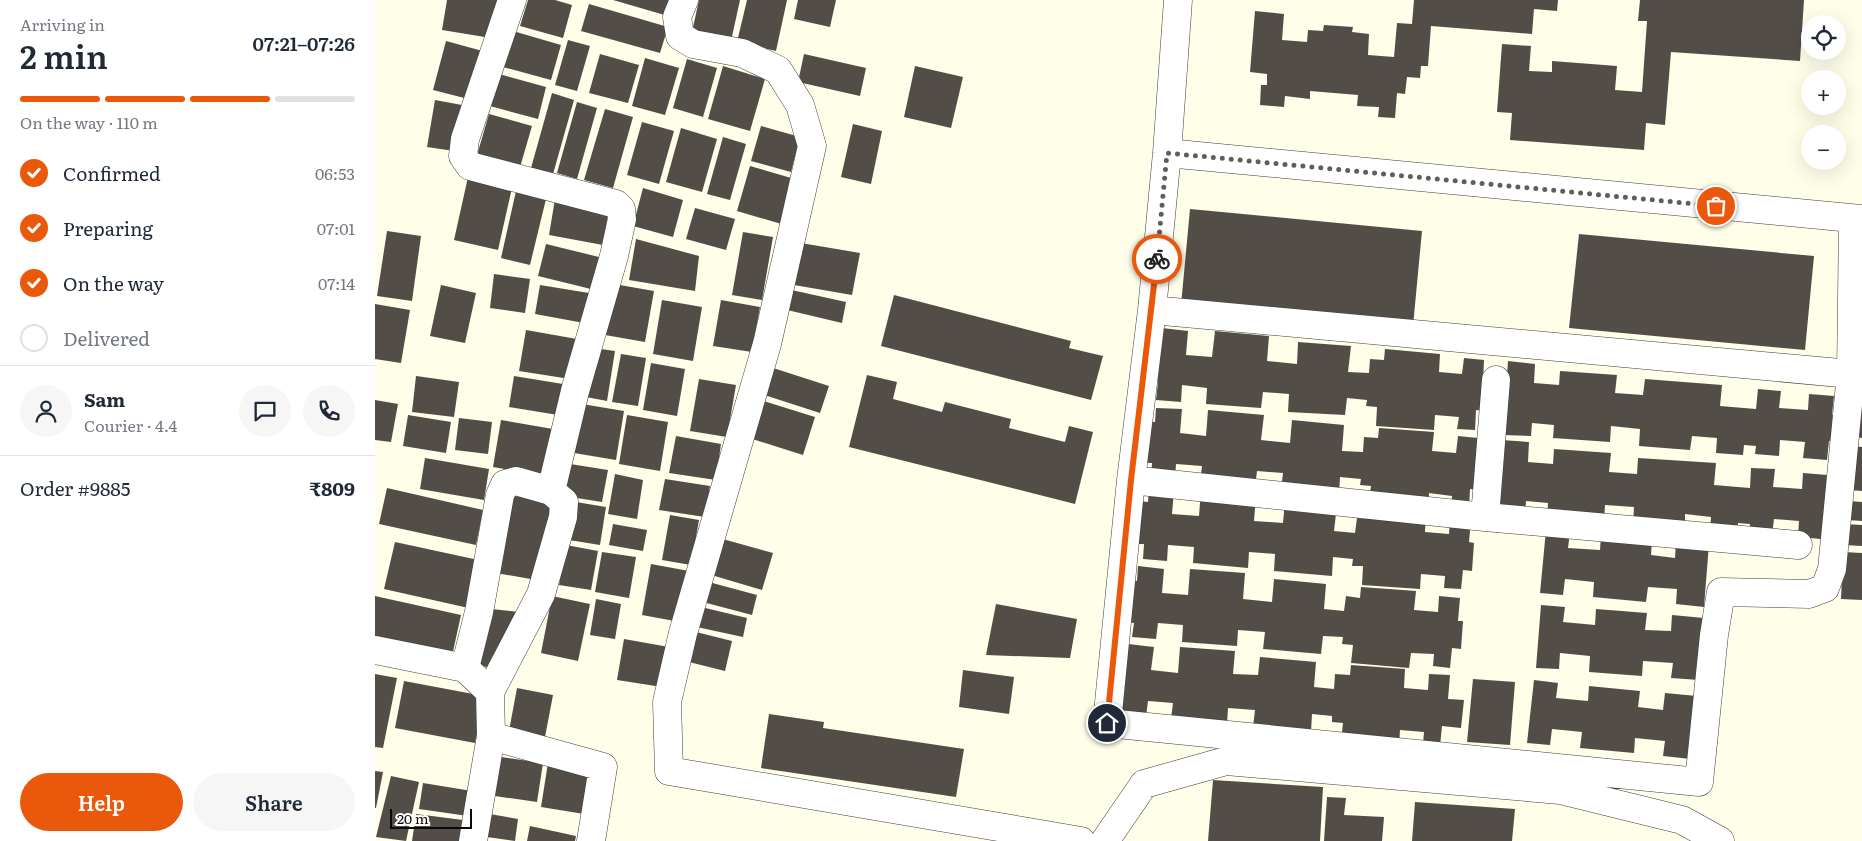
<!DOCTYPE html>
<meta charset="utf-8">
<style>
:root{--surface:#fff;--page:#f6f6f7;--text:#1f2937;--muted:#747a83;--line:#e0e1e3;--accent:#ea580c}
body{margin:0;font-family:Literata,serif;background:var(--page);color:var(--text);height:100vh;display:flex;flex-direction:column;font-size:19px;white-space:nowrap}
*{box-sizing:border-box;margin:0}
p{font-size:16px;color:var(--muted)}
.icon{flex:none;width:28px;height:28px;fill:none;stroke:currentColor;stroke-width:2;stroke-linecap:round;stroke-linejoin:round}
.map{position:relative;flex:1;overflow:hidden}
.drawer{display:flex;flex-direction:column;background:var(--surface);width:375px}
.drawer>*{flex:none}
.controls{position:absolute;left:1426px;top:15px;display:grid;gap:10px}
.controls a{display:grid;place-items:center;width:45px;height:45px;border-radius:50%;background:var(--surface);box-shadow:0 5px 20px #0002;font-size:25px}
.scale{position:absolute;left:15px;bottom:12px;width:82px;box-sizing:border-box;padding-left:5px;border:2px solid #0a0a0a;border-top:0;font-size:14px;line-height:18px;white-space:nowrap;color:#0a0a0a;-webkit-text-stroke:4px #fff;paint-order:stroke}
.pin{position:absolute;display:grid;place-items:center;width:42px;height:42px;color:#fff;margin:-21px;border:2px solid #fff;border-radius:50%;box-shadow:0 1px 5px #0007}
.courier{position:absolute;display:grid;place-items:center;width:50px;height:50px;margin:-25px;border:4px solid #ea580c;border-radius:50%;background:#fff;color:#222;box-shadow:0 1px 6px #0007}
.overview em{font-style:normal;font-weight:600}
.overview div{display:flex;flex-direction:column-reverse}
.overview{display:flex;align-items:center;justify-content:space-between;height:85px;padding:0 20px}
h1{font-size:32px;font-weight:600;line-height:38px}
.bar{display:grid;grid-template-columns:repeat(4,1fr);gap:8px 5px;align-content:center;height:60px;padding:0 20px}
.bar i{height:6px;border-radius:4px;background:var(--line)}
.bar .current{background:var(--accent)}
.bar p{grid-column:span 4}
.line{display:flex;align-items:center;gap:12px;padding:0 20px;border-top:1px solid var(--line)}
.line div{flex:1}
.round{display:grid;place-items:center;flex:none;width:52px;height:52px;border-radius:26px;background:var(--page)}
ol{padding:0 20px;list-style:none}
li{display:flex;align-items:center;gap:15px;height:55px}
li p{margin-inline-start:auto}
li .icon{padding:5px;border-radius:50%;background:var(--accent);color:#fff;stroke-width:4}
li:last-child{color:var(--muted)}
li i{width:28px;height:28px;border:2px solid var(--line);border-radius:50%}
.cta{display:flex;gap:10px;margin-top:auto;padding:10px 20px}
.cta a{flex:1;height:58px;border-radius:30px;background:var(--accent);color:#fff;font-size:20px;font-weight:600;line-height:58px;text-align:center}
.cta a+a{background:var(--page);color:var(--text)}
main{display:flex;flex:1;min-height:0}
.map>svg:first-child{display:block}
.building{fill:#524e47}
.lines{fill:none;stroke-linecap:round;stroke-linejoin:round}
.street-casing{stroke:#3d3d3d;stroke-width:29}
.street{stroke:#fff;stroke-width:28}
.done{stroke:#5f5f58;stroke-width:5;stroke-dasharray:0 9}
.route{stroke:#ea580c;stroke-width:6}
</style>
<main>
<section class="drawer">
<div class="overview"><div><h1>2 min</h1><p>Arriving in</p></div><em>07:21–07:26</em></div>
<div class="bar"><i class="current"></i><i class="current"></i><i class="current"></i><i></i><p>On the way · 110 m</p></div>
<ol>
<li><svg class="icon" aria-label="check" viewBox="0 0 24 24"><path d="M5 12l5 5 9-10"/></svg>Confirmed<p>06:53</p></li>
<li><svg class="icon" aria-label="check" viewBox="0 0 24 24"><path d="M5 12l5 5 9-10"/></svg>Preparing<p>07:01</p></li>
<li><svg class="icon" aria-label="check" viewBox="0 0 24 24"><path d="M5 12l5 5 9-10"/></svg>On the way<p>07:14</p></li>
<li><i></i>Delivered</li>
</ol>
<div class="line" style="height:90px"><a class="round"><svg class="icon" aria-label="person" viewBox="0 0 24 24"><circle cx="12" cy="8" r="4"/><path d="M4 21q1-7 8-7t8 7"/></svg></a><div><b>Sam</b><p>Courier · 4.4</p></div><a class="round"><svg class="icon" aria-label="chat" viewBox="0 0 24 24"><path d="M4 5h16v11H9l-5 4z"/></svg></a><a class="round"><svg class="icon" aria-label="phone" viewBox="0 0 24 24"><path d="M5 4h4l2 5-3 2q2 4 5 5l2-3 5 2v4C11 20 4 13 5 4z"/></svg></a></div>
<div class="line" style="height:65px"><div>Order #9885</div><b>₹809</b></div>
<div class="cta"><a>Help</a><a>Share</a></div>
</section>
<div class="map">
<svg width="1487" height="841" viewBox="0 0 1487 841">
<rect width="100%" height="100%" fill="#fefee9"/>
<!-- building -->
<path class="building" d="M72,0H123L116,38L67,30Z
M153,0H180L197,5L188,38L145,26Z
M238,0H298L293,16Z
M324,0H365L356,41L317,32Z
M372,0H412L401,51L362,42Z
M423,0H461L455,27L419,19Z
M1039,0H1183L1182,11L1159,9L1157,34L1056,26L1053,66H1046L1045,78L1032,77L1030,94L1022,93L1020,118L1003,117L1004,107L982,106L983,95L935,91V99L910,96L909,107L885,105L886,85H892V74L875,72L880,11L909,14L907,40L932,42L933,30L948,31L949,25L978,27L977,32L994,34L993,55L1019,57L1022,23L1037,24Z
M1265,0H1429L1425,61L1296,52L1290,125L1271,123L1269,150L1135,140L1137,113L1122,112L1127,44L1156,46L1154,71L1177,72V61L1242,66L1240,90L1267,92L1272,21H1263Z
M214,4L293,27L285,53L206,31Z
M138,31L186,45L176,80L128,67Z
M193,40L215,46L202,91L180,85Z
M71,41L115,53L101,101L58,90Z
M225,54L264,65L253,103L214,93Z
M429,54L491,68L485,96L423,82Z
M270,58L304,68L290,115L257,106Z
M312,59L342,68L328,117L298,108Z
M348,66L390,79L375,131L333,119Z
M540,66L588,77L576,128L529,117Z
M124,74L171,87L163,119L115,106Z
M177,93L199,100L178,174L156,168Z
M60,100L87,105L79,151L52,147Z
M202,102L222,108L202,179L182,173Z
M230,109L258,117L238,188L209,180Z
M114,114L157,126L143,174L100,162Z
M267,122L299,131L284,184L252,175Z
M478,124L507,131L496,184L466,177Z
M386,126L425,137L416,172L376,161Z
M306,128L342,139L327,192L291,182Z
M348,137L371,144L355,200L332,194Z
M375,166L423,180L410,225L362,211Z
M93,177L137,188L123,250L79,240Z
M268,188L308,200L298,237L258,226Z
M141,191L171,199L155,265L126,258Z
M180,199L234,209L228,245L174,235Z
M320,208L360,219L351,250L311,239Z
M815,209L1047,231L1038,326L806,305Z
M12,231L46,236L37,301L2,296Z
M368,232L398,237L387,300L357,295Z
M1204,234L1439,256L1430,350L1194,328Z
M261,239L324,256L320,291L254,280Z
M426,243L485,253L477,295L419,285Z
M171,244L224,257L216,289L163,276Z
M119,274L155,279L150,313L115,308Z
M239,284L279,291L270,342L230,335Z
M66,285L101,293L90,343L55,336Z
M165,285L214,293L209,323L160,314Z
M412,289L471,302L467,323L408,309Z
M519,295L696,341L694,348L728,356L716,400L506,346Z
M287,300L327,307L318,361L278,354Z
M346,300L385,307L377,352L338,346Z
M0,304L35,310L26,363L0,359Z
M787,328L813,331L811,355L837,357L840,331L894,336L892,361L922,364L923,342L976,346L973,372L994,373L995,359L1009,360L1010,349L1065,354L1064,372L1087,374L1089,358L1109,360L1108,383L1110,411L1101,410L1100,430L1082,429L1084,417L1060,415L1059,430L1001,426L1002,407L991,406L992,400L972,398L970,415L913,412L914,394L888,392L886,408L831,404L832,388L807,385L806,402L781,400L783,382L776,381Z
M151,330L202,339L195,379L144,371Z
M219,348L240,351L232,401L211,397Z
M246,354L271,358L263,406L237,402Z
M1133,361L1160,364L1159,383L1184,385L1185,371L1242,375L1240,393L1268,395L1270,379L1347,385L1345,406L1381,409L1383,389L1406,391L1404,408L1433,410L1434,394L1459,396L1457,415H1466L1464,442L1454,441L1452,460L1428,458L1430,442L1405,440L1404,456L1380,454L1381,446L1369,445L1368,455L1341,453L1342,438L1317,436L1315,450L1264,446L1265,429L1236,426L1235,442L1178,438L1179,425L1157,423L1156,436L1128,435Z
M276,363L310,369L302,416L268,410Z
M392,366L454,386L445,413L383,393Z
M492,375L522,382L518,399L567,412L570,402L636,419L634,428L690,442L694,426L718,432L700,504L474,447Z
M41,376L84,382L79,417L37,412Z
M139,376L188,384L183,415L134,407Z
M324,379L361,385L352,437L315,431Z
M1487,390V438L1482,437Z
M382,399L440,417L428,455L371,437Z
M0,400L23,404L16,442L0,440Z
M201,403L249,411L241,460L193,452Z
M781,408L807,409L805,433L831,436L833,410L889,415L886,440L915,443L917,420L969,425L967,451L988,452L989,437L1003,438L1004,428L1059,432L1057,451L1081,453L1083,436L1103,438L1104,490L1095,489L1094,509L1076,507L1077,496L1054,493L1053,509L994,504L996,486L985,485L986,479L965,477L964,494L906,490L908,473L882,471L880,487L825,482L827,466L801,464L800,480L776,479L777,463H767L771,421L780,422Z
M33,415L76,422L71,453L28,446Z
M252,415L293,422L285,471L244,464Z
M84,418L117,422L113,454L80,450Z
M126,420L178,429L170,476L118,467Z
M301,436L346,444L341,480L294,473Z
M1127,440L1154,442L1153,462L1178,464L1179,449L1236,453L1234,472L1262,474L1263,458L1341,463L1339,485L1375,488L1376,468L1400,469L1398,487L1427,489L1428,473L1452,475L1451,493L1458,520L1448,519L1446,539L1423,537L1424,521L1399,519L1397,535L1374,533L1375,524L1363,523L1362,534L1335,532L1336,517L1310,514V529L1258,525L1259,507L1230,505L1229,522L1172,517L1173,503L1151,501L1150,515L1122,513Z
M1476,446L1487,447V491L1474,490Z
M50,458L114,469L109,500L45,489Z
M189,463L233,470L227,502L183,495Z
M240,474L268,480L262,519L233,514Z
M290,479L335,486L330,517L284,510Z
M12,488L108,510L101,545L4,524Z
M774,488L799,490L797,514L824,516L826,490L881,495L879,521L908,523L910,501L962,505L959,531L980,533L982,518L996,519V508L1051,513L1050,532L1074,534L1075,517L1096,519L1094,542L1099,543L1097,571L1088,570L1086,589L1069,588L1070,576L1046,574L1045,589L987,585L988,566H977L978,559L958,557L957,576L899,571L900,554L874,552L873,568L818,563L819,547L793,545L792,561L768,559L769,544H760L764,501L773,502Z
M135,495L184,504L167,581L121,573Z
M1474,501L1487,502V521L1473,520Z
M201,502L231,507L225,545L194,540Z
M295,515L324,520L316,565L287,560Z
M238,524L272,530L268,551L234,545Z
M1468,524L1487,525V546L1468,545Z
M1171,530L1195,532L1193,548L1225,550L1226,535L1277,539L1276,555L1300,558L1301,541L1334,544L1329,607L1301,604L1302,589L1273,587L1271,602L1218,597L1219,582L1190,579L1188,595L1165,593Z
M344,538L398,553L387,590L333,574Z
M20,542L108,561L98,609L9,589Z
M191,545L223,551L216,590L184,585Z
M227,552L261,557L254,598L220,592Z
M1468,552L1487,553V600L1466,599Z
M276,564L314,571L305,622L267,615Z
M763,566L789,569L787,593L813,595L815,569L870,573L868,599L897,602L899,579L951,584L949,609L969,611L971,596L985,598L986,587L1041,591L1039,610L1063,612L1064,596L1085,598L1083,621H1088L1086,649L1077,648L1075,668L1058,666L1059,654L1036,653L1034,668L976,663L978,645L967,644L968,637L948,636L946,654L888,649L890,632L863,630L862,646L807,642L808,625L783,623L781,639L757,637L759,623L750,622L753,580L762,581Z
M330,581L382,595L377,615L324,601Z
M0,596L86,615L77,656L0,639Z
M177,596L215,604L203,661L166,653Z
M221,599L246,604L240,639L215,635Z
M621,604L702,619L695,658L611,655Z
M1166,605L1190,607L1188,622L1220,625L1221,609L1272,613L1270,630L1296,631L1297,615L1329,618L1324,680L1296,678L1298,663L1268,661L1267,676L1214,672L1215,656L1185,653L1184,669L1161,668Z
M322,606L372,618L368,637L317,626Z
M108,608L144,612L118,669L95,662Z
M317,631L357,641L350,671L310,661Z
M249,639L294,647L287,687L242,680Z
M753,644L779,647L776,670L803,673L805,647L860,651L858,674L883,675L885,657L941,662L939,687L959,689L960,674L975,675L976,665L1030,669L1029,688L1053,690L1054,674L1075,675L1073,699L1089,700L1086,728L1067,726L1065,746L1048,744L1049,732L1025,730L1024,746L966,741L968,723L957,722V716L937,714L936,732L878,727L880,710L853,708L852,724L796,719L798,703L773,701L771,717L747,715Z
M588,670L639,677L634,714L584,707Z
M0,674L22,678L8,748L0,747Z
M1098,679L1140,682L1135,745L1092,742Z
M1159,680L1183,683L1181,698L1213,701L1214,686L1265,691L1263,707L1288,710L1290,693L1322,696L1316,759L1288,756L1290,741L1260,738L1259,753L1205,748L1207,732L1177,729L1175,745L1152,743Z
M29,681L109,696L100,743L20,728Z
M142,688L178,695L170,737L134,731Z
M394,714L449,722L448,728L589,749L581,797L386,768Z
M126,757L168,763L162,802L120,796Z
M173,763L216,771L209,814L166,807Z
M0,771L8,772L1,808H0Z
M16,776L44,782L31,841L1,837Z
M838,780L948,787L945,841H833Z
M48,783L97,791L93,816L44,809Z
M952,797L971,798L969,815L1009,817L1007,841H949Z
M1040,802L1140,809L1137,841H1037Z
M109,813L143,819L140,841L105,836Z
M41,814L88,820L85,841H37Z
M155,826L201,836L200,841H152Z"/>
<g class="lines">
<defs>
<path id="street" d="M309,0L302,17L305,36L318,44L367,53L403,70L425,105L437,146L392,344L308,633L292,702L294,771L706,841
M803,0L792,153L777,310L756,480L732,723L1324,782L1339,635L1346,592L1434,594L1450,588L1457,569L1476,374L1478,219
M792,153L1487,219
M777,310L1476,374
M756,480L1110,517L1423,545
M1110,517L1121,380
M0,650L90,668L115,692L116,736L228,767L216,841
M90,668L104,612L125,495L130,484L141,481L176,491L200,391L239,256L247,219L246,209L241,204L95,166L88,156L90,139L137,0
M115,692L166,594L188,517L189,502L176,491
M98,841L116,736
M730,841L769,784L851,761L1185,790L1307,820L1345,841"/>
</defs>
<!-- street casing -->
<use href="#street" class="street-casing"/>
<!-- street -->
<use href="#street" class="street"/>
</g>
<g class="lines">
<!-- done -->
<path class="done" d="M782,259L792,153L1341,206"/>
<!-- route -->
<path class="route" d="M732,723L756,480L782,259"/>
</g>
</svg>
<div class="controls">
<a><svg class="icon" aria-label="locate" viewBox="0 0 24 24"><circle cx="12" cy="12" r="6"/><path d="M12 2v4M12 18v4M2 12h4M18 12h4"/></svg></a>
<a>+</a>
<a>−</a>
</div>
<div class="scale">20 m</div>
<div class="pin" style="left:1341px;top:206px;background:#ea580c"><svg class="icon" aria-label="bag" viewBox="0 0 24 24"><path d="M5 8h14l-1 12H6zM9 8a3 3 0 0 1 6 0"/></svg></div>
<div class="pin" style="left:732px;top:723px;background:#1f2937"><svg class="icon" aria-label="home" viewBox="0 0 24 24"><path d="M3 11l9-7 9 7M6 9v11h12V9"/></svg></div>
<div class="courier" style="left:782px;top:259px"><svg class="icon" aria-label="bike" viewBox="0 0 24 24"><circle cx="6" cy="16" r="4"/><circle cx="18" cy="16" r="4"/><path d="M6 16l4-8h5l3 8M10 8l3 8H6M13 5h3"/></svg></div>
</div>
</main>
